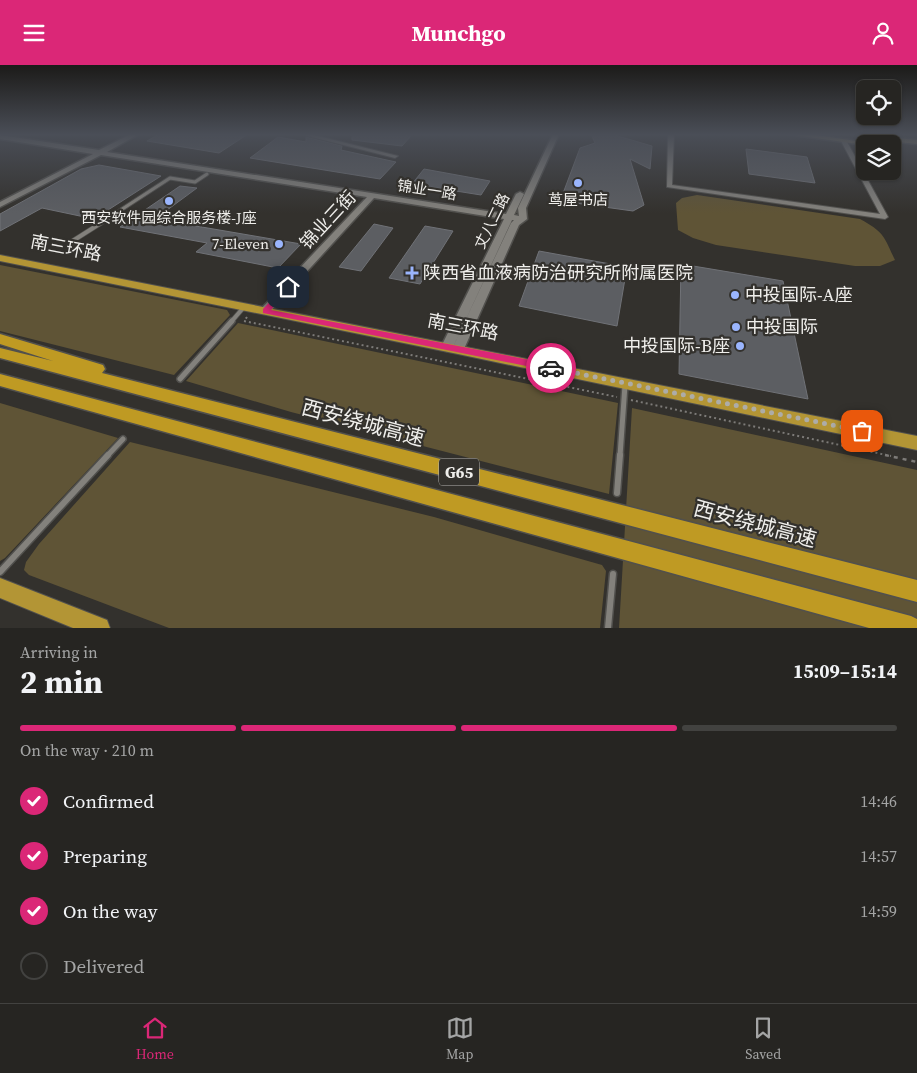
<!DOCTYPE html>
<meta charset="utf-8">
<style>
:root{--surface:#262522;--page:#32312f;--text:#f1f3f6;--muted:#a4a5a5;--line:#424240;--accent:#db2777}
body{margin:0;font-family:"Source Serif 4","Noto Sans SC",serif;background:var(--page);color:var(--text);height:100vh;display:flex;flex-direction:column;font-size:19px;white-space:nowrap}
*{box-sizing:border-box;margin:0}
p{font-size:16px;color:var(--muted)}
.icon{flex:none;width:28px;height:28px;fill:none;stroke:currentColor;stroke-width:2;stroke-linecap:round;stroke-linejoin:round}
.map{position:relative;height:563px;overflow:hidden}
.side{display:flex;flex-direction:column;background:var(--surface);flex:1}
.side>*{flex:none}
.fabs{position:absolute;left:856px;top:15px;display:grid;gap:10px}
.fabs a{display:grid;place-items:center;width:45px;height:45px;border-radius:8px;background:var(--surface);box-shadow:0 1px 4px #0004,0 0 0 1px var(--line);font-size:25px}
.pin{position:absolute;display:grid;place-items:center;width:42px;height:42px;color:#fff;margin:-21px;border-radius:10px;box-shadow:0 2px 8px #0006}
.courier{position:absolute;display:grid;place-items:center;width:50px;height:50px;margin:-25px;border:4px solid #db2777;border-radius:50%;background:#fff;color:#222;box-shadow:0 1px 6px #0007}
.summary em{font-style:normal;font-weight:700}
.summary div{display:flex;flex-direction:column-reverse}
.summary{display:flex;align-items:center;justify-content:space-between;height:85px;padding:0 20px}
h1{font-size:32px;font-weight:700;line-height:38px}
.bar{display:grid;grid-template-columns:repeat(4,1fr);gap:8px 5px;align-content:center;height:60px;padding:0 20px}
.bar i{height:6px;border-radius:4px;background:var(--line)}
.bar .current{background:var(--accent)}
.bar p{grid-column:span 4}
ol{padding:0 20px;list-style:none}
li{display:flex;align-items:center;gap:15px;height:55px}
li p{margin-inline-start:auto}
li .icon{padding:5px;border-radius:50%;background:var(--accent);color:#fff;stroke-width:4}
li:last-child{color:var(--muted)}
li i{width:28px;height:28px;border:2px solid var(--line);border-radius:50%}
header{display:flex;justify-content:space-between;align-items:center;height:65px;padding:0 20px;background:var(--accent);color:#fff;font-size:22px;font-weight:700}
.tabs{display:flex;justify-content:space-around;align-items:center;height:70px;border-top:1px solid var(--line);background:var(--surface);font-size:14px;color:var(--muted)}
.tabs a{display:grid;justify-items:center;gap:2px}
.tabs .current{color:var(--accent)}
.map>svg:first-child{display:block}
.green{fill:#5f5436}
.building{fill:#5c5e62;stroke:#707277}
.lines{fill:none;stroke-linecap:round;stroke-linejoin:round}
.service-far3-casing{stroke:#51504d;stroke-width:5}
.service-far2-casing{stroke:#51504d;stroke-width:5.5}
.service-far1-casing{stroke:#51504d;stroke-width:8}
.service-casing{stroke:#51504d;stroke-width:9}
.minor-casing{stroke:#51504d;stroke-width:2}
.tertiary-casing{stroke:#51504d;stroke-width:3}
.secondary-casing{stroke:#51504d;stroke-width:3}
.trunk-casing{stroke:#51504d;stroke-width:2}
.motorway-casing{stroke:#51504d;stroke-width:3}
.path-far1{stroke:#7d7b78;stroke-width:2;stroke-dasharray:2 3;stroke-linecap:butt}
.path{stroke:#7d7b78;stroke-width:2.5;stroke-dasharray:4 5;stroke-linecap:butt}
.service-far3{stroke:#83817c;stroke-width:3}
.service-far2{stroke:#83817c;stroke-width:4}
.service-far1{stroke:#83817c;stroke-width:5}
.service{stroke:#83817c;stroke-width:6}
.minor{fill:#83817c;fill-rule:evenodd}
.tertiary{fill:#83817c;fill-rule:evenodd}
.secondary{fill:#958861;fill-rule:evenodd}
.trunk{fill:#b39535;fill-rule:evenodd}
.motorway{fill:#bf9a23;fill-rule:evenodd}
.route{fill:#db2777}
.done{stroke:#adaca8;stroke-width:5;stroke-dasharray:0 9}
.poi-dot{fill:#9ab5fd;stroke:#33312d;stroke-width:2}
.labels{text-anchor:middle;stroke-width:4.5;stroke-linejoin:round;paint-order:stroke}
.far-street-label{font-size:15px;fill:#efeeeb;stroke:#33312d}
.far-poi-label{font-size:15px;fill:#efeeeb;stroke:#33312d}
.shield{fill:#33312d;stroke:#b7b5b2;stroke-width:1}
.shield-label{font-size:16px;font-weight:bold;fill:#efeeeb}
.street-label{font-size:18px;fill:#efeeeb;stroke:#33312d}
.poi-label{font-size:18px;fill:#efeeeb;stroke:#33312d;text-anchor:start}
.near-street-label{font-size:21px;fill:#efeeeb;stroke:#33312d}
</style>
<header><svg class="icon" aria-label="menu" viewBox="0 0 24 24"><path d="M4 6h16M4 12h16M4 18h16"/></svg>Munchgo<svg class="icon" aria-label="person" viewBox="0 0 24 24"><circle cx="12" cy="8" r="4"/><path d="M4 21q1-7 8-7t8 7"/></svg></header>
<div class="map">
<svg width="917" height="563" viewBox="0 0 917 563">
<rect width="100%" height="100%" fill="#33312d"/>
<!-- green -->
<path class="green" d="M697,130L860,154C885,168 883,170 895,195L880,201H855L716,180L693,173L678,165L676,138L682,133Z
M0,200L227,245L230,250L174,310L0,266Z
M238,258L618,338L609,429L291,347L186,316Z
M0,338L118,373L5,493L0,496Z
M632,343L917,405V563H619Z
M130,377L434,452L602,500L606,506L600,563H169L29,510L24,505L26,497L39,479Z"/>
<!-- building -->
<path class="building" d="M159,69H248L219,88L147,76Z
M352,69H398L411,71L402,81L352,75Z
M591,69H611L652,81L650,104L630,94L644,140L633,146L568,137L562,131L580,83L595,78Z
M278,72L306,77V72L342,81L341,85L396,97L380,114L250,93Z
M746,84L807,92L815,118L749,109Z
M99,100L161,111L94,154L42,143L0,166V149L81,104Z
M424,104L490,116L481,130L412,119Z
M180,121L197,123L155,154L301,179L278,203L196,187L207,178L120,162Z
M374,159L393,163L361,206L339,202Z
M425,161L453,166L420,219L389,213Z
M539,186L627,202L617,261L519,241Z
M681,199L783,216L808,334L679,309Z"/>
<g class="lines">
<defs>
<path id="service-far3" d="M110,152L170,113L195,117L207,109"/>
<path id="service-far2" d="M71,177L112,151
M231,257L244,242"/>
<path id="service-far1" d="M180,314L232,256
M107,391L123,374
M620,391L625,320"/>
<path id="service" d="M617,428L620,390
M0,507L108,390
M608,563L613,509"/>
<path id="minor" d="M300,69H310L398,91L395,93Z
M668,69H674L672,120L880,149L841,76L846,75L888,152L885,154L667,122Z"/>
<path id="tertiary" d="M131,69H139L107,87L506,149L516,129L520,127L524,129L514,150L519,151L518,143L553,69H559L526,143L527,154L519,160L464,284L458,288L452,284L511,158L514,155H512L453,282L447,286L441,282L504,154L374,133L269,248H261L260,246L261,244L367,132L101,90L0,142V137L93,89L0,74V70L99,85Z"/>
<path id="secondary" d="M787,69H810L876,79H865V80Z
M860,69L917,75V79L862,73L858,71Z"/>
<path id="trunk" d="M0,190L917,371V385L458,289L0,196Z
M0,513L107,555L110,563H73L0,533Z"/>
<path id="motorway" d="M0,269L103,300L105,304L102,308L917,515V537L0,293V283L53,296L0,279Z
M0,309L911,551L917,554V563H869L0,321Z"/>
</defs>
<!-- service-far3 casing -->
<use href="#service-far3" class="service-far3-casing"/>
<!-- service-far2 casing -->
<use href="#service-far2" class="service-far2-casing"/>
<!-- service-far1 casing -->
<use href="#service-far1" class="service-far1-casing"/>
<!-- service casing -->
<use href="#service" class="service-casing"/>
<!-- minor casing -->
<use href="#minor" class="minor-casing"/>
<!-- tertiary casing -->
<use href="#tertiary" class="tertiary-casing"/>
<!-- secondary casing -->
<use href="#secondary" class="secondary-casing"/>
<!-- trunk casing -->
<use href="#trunk" class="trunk-casing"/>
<!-- motorway casing -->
<use href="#motorway" class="motorway-casing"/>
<!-- path-far1 -->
<path class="path-far1" d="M247,252L244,256L617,332
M631,335L891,391"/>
<!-- path -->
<path class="path" d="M885,390L917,397"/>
<!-- service-far3 -->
<use href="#service-far3" class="service-far3"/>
<!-- service-far2 -->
<use href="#service-far2" class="service-far2"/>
<!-- service-far1 -->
<use href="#service-far1" class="service-far1"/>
<!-- service -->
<use href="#service" class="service"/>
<!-- minor -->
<use href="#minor" class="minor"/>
<!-- tertiary -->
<use href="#tertiary" class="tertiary"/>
<!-- secondary -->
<use href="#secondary" class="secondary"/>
<!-- trunk -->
<use href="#trunk" class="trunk"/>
<!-- motorway -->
<use href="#motorway" class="motorway"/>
</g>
<!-- sky -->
<linearGradient id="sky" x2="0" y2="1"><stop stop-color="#1c1b19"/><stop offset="0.47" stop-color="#4a4e57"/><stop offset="1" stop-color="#4a4e57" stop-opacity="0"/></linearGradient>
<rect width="917" height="148" fill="url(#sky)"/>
<!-- route -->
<path class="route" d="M285,221L291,222L271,245L551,299L555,303L551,306L263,248V244Z"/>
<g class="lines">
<!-- done -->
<path class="done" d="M551,303L862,366"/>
</g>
<!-- markers -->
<g class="poi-dot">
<circle cx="578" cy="118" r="5"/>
<circle cx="169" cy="136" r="5"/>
<circle cx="279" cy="179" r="5"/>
<path d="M409.5 200.5h5v5h5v5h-5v5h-5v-5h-5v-5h5z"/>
<circle cx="735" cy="230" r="5"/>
<circle cx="736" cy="262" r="5"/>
<circle cx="740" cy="281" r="5"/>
</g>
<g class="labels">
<!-- far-street labels -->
<g class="far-street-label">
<text transform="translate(427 125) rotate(9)" y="5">锦业一路</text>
<text transform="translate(492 156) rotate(-64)" y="5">丈八二路</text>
</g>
<!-- far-poi labels -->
<g class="far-poi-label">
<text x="578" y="140">茑屋书店</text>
<text x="169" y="158">西安软件园综合服务楼-J座</text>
<text x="269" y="184" text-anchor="end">7-Eleven</text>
</g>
<!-- shield labels -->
<rect class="shield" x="439" y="393.5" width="40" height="27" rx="4"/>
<g class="shield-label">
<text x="459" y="413">G65</text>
</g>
<!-- street labels -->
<g class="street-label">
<text transform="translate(328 155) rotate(-47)" y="6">锦业三街</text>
<text transform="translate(66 183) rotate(11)" y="6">南三环路</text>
<text transform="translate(463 262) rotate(11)" y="6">南三环路</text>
</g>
<!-- poi labels -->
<g class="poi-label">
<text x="423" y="214">陕西省血液病防治研究所附属医院</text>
<text x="745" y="236">中投国际-A座</text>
<text x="746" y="268">中投国际</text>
<text x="730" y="287" text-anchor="end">中投国际-B座</text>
</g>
<!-- near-street labels -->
<g class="near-street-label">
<text transform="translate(363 358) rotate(15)" y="7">西安绕城高速</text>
<text transform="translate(755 459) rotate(15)" y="7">西安绕城高速</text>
</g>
</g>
</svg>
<div class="fabs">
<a><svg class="icon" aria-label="locate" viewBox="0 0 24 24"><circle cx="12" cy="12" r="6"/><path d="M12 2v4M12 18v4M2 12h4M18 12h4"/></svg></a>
<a><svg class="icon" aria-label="layers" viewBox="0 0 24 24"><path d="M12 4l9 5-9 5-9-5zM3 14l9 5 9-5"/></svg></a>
</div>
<div class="pin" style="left:862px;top:366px;background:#ea580c"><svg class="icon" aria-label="bag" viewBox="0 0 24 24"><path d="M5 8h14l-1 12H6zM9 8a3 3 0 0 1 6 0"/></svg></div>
<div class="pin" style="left:288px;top:222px;background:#1f2937"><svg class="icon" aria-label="home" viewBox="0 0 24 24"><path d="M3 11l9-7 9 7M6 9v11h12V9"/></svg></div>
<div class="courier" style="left:551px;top:303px"><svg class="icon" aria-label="car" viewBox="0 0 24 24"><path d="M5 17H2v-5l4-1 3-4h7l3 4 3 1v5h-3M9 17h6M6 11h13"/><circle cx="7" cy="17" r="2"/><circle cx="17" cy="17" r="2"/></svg></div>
</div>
<section class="side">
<div class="summary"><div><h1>2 min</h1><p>Arriving in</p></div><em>15:09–15:14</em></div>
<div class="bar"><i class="current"></i><i class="current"></i><i class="current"></i><i></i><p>On the way · 210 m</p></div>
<ol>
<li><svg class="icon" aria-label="check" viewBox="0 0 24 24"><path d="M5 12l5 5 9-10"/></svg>Confirmed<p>14:46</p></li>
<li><svg class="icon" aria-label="check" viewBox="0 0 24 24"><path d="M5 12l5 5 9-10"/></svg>Preparing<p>14:57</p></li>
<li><svg class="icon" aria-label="check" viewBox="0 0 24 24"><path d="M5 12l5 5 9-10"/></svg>On the way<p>14:59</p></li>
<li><i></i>Delivered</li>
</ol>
</section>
<nav class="tabs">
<a class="current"><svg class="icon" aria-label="home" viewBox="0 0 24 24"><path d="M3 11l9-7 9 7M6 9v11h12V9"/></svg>Home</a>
<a><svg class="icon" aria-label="map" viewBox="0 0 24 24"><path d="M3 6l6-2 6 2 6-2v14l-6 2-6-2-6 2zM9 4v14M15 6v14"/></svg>Map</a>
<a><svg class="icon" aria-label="saved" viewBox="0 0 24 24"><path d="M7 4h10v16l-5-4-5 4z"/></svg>Saved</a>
</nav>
